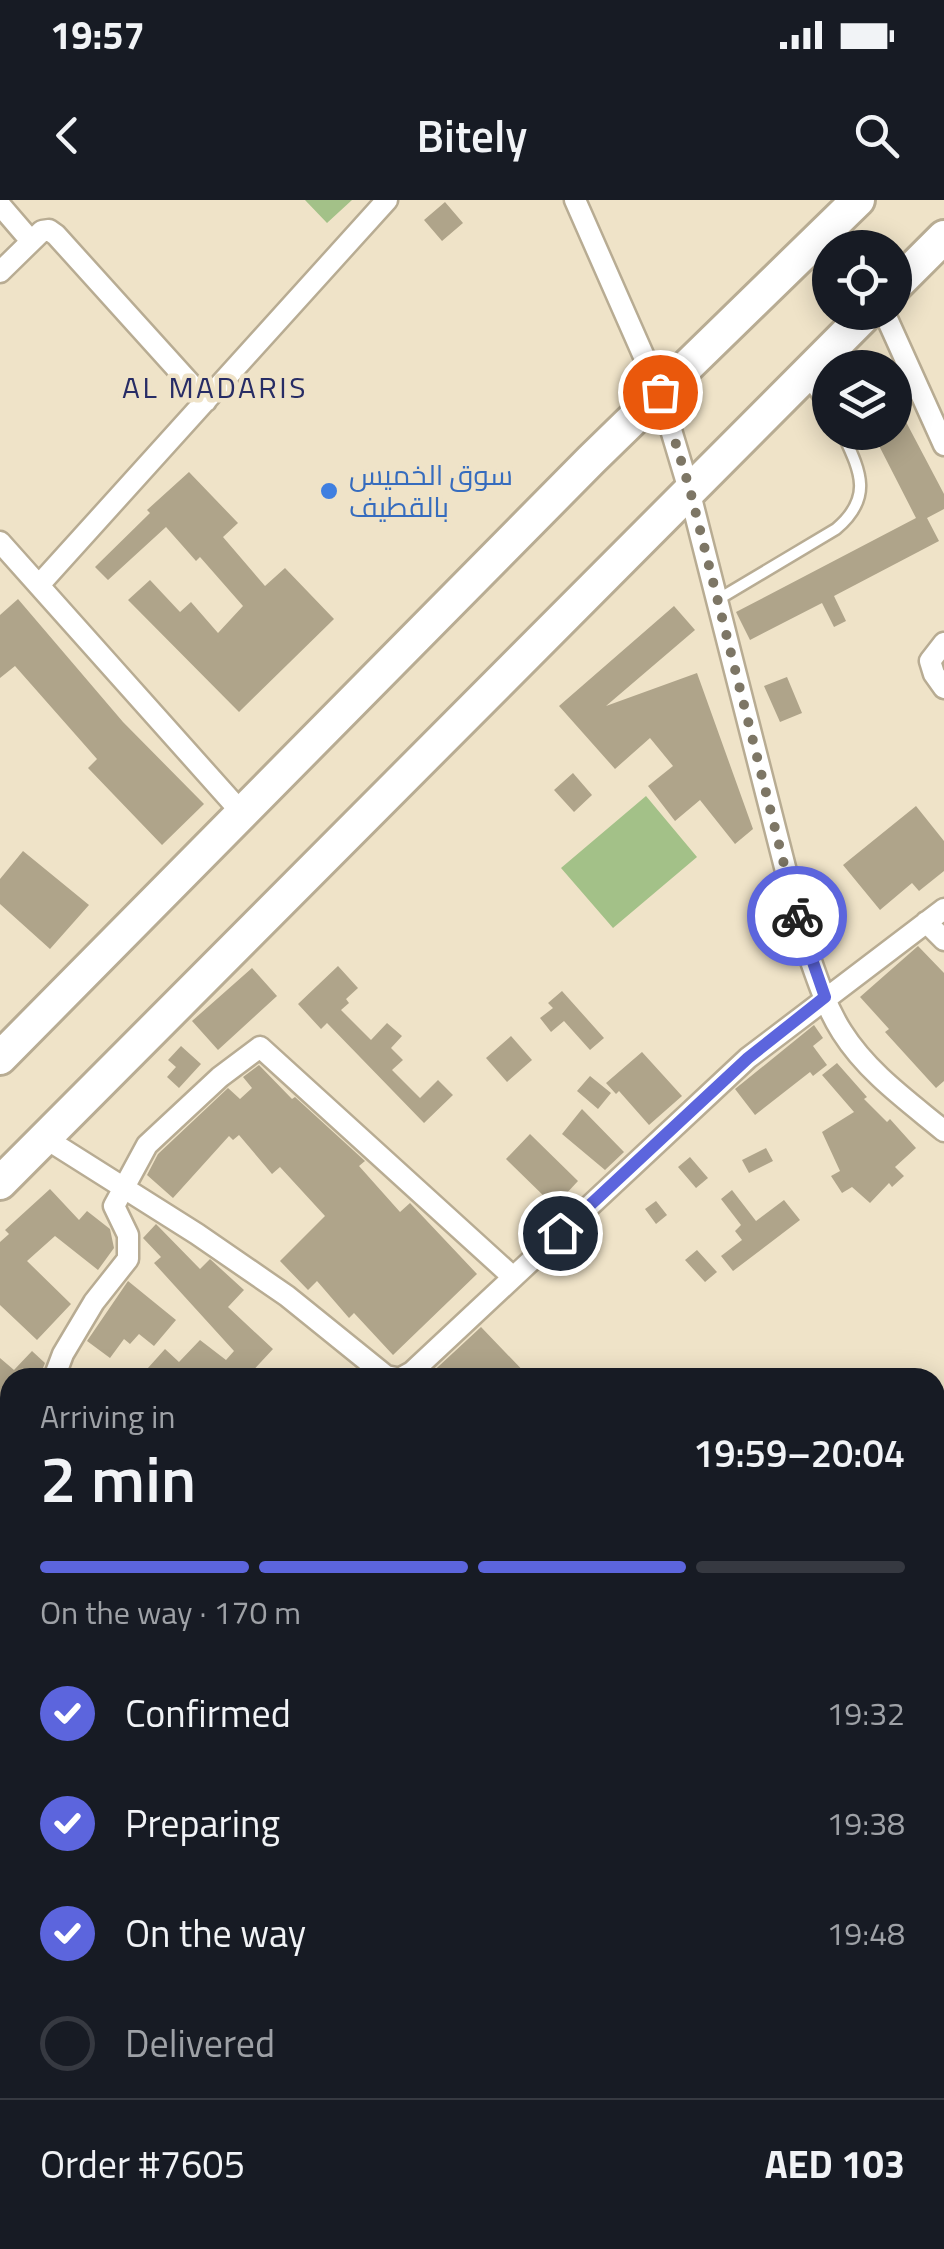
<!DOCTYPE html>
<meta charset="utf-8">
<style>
:root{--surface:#171b24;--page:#20242c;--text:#f1f3f6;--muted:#9ea1a6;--line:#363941;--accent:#5c65dd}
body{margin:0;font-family:"Titillium Web",Cairo,sans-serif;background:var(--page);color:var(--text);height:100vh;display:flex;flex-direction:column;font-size:38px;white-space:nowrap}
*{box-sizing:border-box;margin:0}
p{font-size:32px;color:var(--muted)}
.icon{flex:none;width:55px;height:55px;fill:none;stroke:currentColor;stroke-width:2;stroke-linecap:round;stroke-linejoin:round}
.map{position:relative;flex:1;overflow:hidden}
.sheet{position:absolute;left:0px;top:1168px;width:945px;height:882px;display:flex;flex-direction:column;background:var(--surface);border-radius:30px 30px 0 0;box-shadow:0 5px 25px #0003}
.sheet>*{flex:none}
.fabs{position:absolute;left:812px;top:30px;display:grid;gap:20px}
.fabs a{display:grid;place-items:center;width:100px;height:100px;border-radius:50%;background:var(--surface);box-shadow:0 5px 25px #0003;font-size:50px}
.pin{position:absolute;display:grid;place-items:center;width:85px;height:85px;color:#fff;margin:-42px;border:5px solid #fff;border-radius:50%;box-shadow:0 2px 10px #0007}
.courier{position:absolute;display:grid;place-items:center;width:100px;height:100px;margin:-50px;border:8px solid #5c65dd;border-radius:50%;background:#fff;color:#222;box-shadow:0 2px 12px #0007}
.head em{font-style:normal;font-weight:600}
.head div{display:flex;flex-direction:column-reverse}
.head{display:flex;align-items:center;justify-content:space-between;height:170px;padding:0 40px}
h1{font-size:65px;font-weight:600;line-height:75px}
.bar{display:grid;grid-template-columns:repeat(4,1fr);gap:15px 10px;align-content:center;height:120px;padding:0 40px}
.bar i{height:12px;border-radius:8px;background:var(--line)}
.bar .selected{background:var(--accent)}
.bar p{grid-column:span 4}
.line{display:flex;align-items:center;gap:25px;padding:0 40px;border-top:2px solid var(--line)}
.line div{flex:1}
ol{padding:0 40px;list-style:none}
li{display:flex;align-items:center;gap:30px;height:110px}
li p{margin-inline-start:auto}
li .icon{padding:10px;border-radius:50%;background:var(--accent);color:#fff;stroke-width:4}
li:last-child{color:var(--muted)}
li i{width:55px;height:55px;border:5px solid var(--line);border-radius:50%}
.status{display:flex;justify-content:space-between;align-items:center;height:70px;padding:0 50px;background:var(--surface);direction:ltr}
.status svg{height:28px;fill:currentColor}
header{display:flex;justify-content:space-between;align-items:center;height:130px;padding:0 40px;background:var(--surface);font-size:45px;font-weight:600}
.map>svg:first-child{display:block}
.green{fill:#a3c188}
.building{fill:#afa48a}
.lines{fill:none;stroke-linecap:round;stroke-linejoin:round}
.service-casing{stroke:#b8ac93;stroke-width:15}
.minor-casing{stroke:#b8ac93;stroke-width:25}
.primary-casing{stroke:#b8ac93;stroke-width:38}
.service{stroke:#fff;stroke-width:10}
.minor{stroke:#fff;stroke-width:20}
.primary{stroke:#fff;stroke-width:32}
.done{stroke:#7d7665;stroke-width:10;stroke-dasharray:0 18}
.route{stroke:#5c65dd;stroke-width:12}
.shop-dot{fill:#3f7fe0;stroke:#efe3c8;stroke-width:4}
.labels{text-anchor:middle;stroke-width:9;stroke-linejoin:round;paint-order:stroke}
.shop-label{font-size:28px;fill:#366cbe;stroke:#efe3c8;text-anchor:start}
.neighbourhood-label{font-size:30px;letter-spacing:2.5px;fill:#272c65;stroke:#efe3c8}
</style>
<div class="status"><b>19:57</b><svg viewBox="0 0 49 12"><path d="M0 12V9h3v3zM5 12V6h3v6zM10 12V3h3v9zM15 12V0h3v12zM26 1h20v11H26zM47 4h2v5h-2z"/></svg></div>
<header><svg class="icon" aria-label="back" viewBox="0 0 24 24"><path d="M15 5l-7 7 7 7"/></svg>Bitely<svg class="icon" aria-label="search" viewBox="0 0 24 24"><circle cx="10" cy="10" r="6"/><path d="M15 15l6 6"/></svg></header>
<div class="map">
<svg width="944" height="2049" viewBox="0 0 944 2049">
<rect width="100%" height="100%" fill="#efe3c8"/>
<!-- green -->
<path class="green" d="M305,0H352L327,23Z
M646,596L697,657L613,728L561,668Z"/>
<!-- building -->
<path class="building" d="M445,2L463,23L442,41L424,20Z
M895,201L944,294V309L927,318L939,341L834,396L846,421L834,427L822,403L750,440L736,412L916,318L872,232H895Z
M189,272L238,323L223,337L265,386L285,368L334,419L239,512L128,400L150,380L180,412L191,402L218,433L243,406L200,357L196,361L166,327L108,380L95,367L150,313L147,310Z
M18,399L123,522L204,604L162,645L88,568L97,559L15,466L0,478V415Z
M674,406L695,430L606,506L697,473L753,629L735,644L700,600L675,621L648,586L673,566L650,538L615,569L559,506Z
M787,477L802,513L780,522L764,486Z
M573,573L592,595L574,612L554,590Z
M916,606L944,641V671L919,691L912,683L880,710L843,665Z
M23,651L89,705L50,749L0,704V679Z
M918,746L944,773V881L936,888L885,832L889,829L860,797Z
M338,766L358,788L346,799L349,803L341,810L371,840L387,823L402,836L391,848L403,860L392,870L420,898L438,880L453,895L424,923L327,823L321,829L298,804Z
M252,768L277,796L218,850L192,821Z
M562,791L604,838L590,850L564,821L551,832L540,818L553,808L548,803Z
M814,825L823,838L813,846L827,865L813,876L810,872L755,915L735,889Z
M511,836L532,860L507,882L486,858Z
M181,846L201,864L179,888L167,877L176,867L168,860Z
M642,852L682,896L649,925L619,891L616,894L606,883Z
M837,863L867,897L864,899L887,922L890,919L916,948L895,967L904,976L892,987L889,983L870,1003L852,987L842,993L831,976L840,971L822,932L854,912L822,875Z
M259,865L292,899L295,897L365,961L359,966L400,1012L410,1003L477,1074L393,1155L354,1113L349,1118L317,1081L308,1090L280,1061L325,1016L280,967L272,974L239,935L233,940L229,936L173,998L147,975L158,954L228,888L240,899L252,888L243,877Z
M590,876L611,893L598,909L577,891Z
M582,909L624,952L605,970L562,934Z
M530,934L578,981L565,995L561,991L550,1002L506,959Z
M766,948L773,961L749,973L742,960Z
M690,957L708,978L696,988L678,967Z
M50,989L79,1020L87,1011L110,1029L114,1048L98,1070L55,1036L27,1061L71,1104L37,1140L0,1105V1042L9,1034L5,1030Z
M732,990L756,1021L784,1000L800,1020L733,1071L721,1056L742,1040L735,1031L741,1025L721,999Z
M656,1001L667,1015L656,1024L645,1009Z
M156,1024L200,1069L210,1059L244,1090L228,1107L273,1149L246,1178H139L165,1149L179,1162L200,1140L226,1160L234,1151L154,1063L161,1057L143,1038Z
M697,1050L717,1072L705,1082L685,1060Z
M128,1081L176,1120L154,1146L139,1134L130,1144L124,1139L110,1158L87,1141Z
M481,1127L530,1178H426Z
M32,1151L45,1163L41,1173L37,1178H10V1185L0,1198V1158L14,1170Z"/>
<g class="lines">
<defs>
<path id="service" d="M808,181L830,214
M717,400L836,329C874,297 860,271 842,232"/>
<path id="minor" d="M575,0L660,193L689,290L803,738C814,769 824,804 842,832C868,873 908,901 944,931
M0,5L31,41
M0,72L42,31L49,30L56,35L206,201
M884,112L944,245
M0,342L242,613
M39,385L387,0
M944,443L930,461L934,474L944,488
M926,722L944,740
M45,938L197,1034L287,1096L386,1176L396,1178
M54,1178L63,1154L94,1102L128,1059V1035L114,1006L147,945L220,877L260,847L513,1077
M401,1178L412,1172L748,858L944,709
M0,1505L10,1490
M0,1524L10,1529
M935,1685L944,1671
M0,1929L10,1937
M169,2040L174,2049
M721,2040L733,2049
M561,2049L569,2040"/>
<path id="primary" d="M895,86L944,37
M0,858L591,260L858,0
M0,983L868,112"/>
</defs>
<!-- service casing -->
<use href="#service" class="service-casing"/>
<!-- minor casing -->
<use href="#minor" class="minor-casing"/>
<!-- primary casing -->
<use href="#primary" class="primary-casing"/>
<!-- service -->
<use href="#service" class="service"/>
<!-- minor -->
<use href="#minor" class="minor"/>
<!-- primary -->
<use href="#primary" class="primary"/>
</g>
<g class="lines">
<!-- done -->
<path class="done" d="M660,192L690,290L797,716"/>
<!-- route -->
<path class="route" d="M560,1033L748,858L825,797L797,716"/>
</g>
<!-- markers -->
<circle class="shop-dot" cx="329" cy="291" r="10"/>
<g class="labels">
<!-- shop labels -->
<g class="shop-label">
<text x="349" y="285">سوق الخميس<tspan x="349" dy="32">بالقطيف</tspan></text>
</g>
<!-- neighbourhood labels -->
<g class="neighbourhood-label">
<text x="215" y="198">AL MADARIS</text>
</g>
</g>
</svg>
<div class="fabs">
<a><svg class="icon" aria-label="locate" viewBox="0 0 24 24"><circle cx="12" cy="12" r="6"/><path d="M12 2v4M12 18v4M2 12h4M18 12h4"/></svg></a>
<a><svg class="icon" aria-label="layers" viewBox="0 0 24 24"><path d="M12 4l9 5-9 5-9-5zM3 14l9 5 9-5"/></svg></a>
</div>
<div class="pin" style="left:660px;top:192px;background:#ea580c"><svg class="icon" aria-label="bag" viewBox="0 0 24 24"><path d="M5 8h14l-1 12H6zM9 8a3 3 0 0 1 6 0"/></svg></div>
<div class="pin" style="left:560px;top:1033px;background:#1f2937"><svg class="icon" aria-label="home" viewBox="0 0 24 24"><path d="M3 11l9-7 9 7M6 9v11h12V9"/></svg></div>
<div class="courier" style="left:797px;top:716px"><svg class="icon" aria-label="bike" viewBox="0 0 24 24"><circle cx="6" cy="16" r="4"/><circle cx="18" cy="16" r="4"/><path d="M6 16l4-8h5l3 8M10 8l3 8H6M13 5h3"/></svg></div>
<section class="sheet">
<div class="head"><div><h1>2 min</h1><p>Arriving in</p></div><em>19:59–20:04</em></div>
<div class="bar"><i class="selected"></i><i class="selected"></i><i class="selected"></i><i></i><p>On the way · 170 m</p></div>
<ol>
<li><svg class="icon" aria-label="check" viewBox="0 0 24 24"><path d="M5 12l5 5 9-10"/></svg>Confirmed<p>19:32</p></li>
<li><svg class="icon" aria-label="check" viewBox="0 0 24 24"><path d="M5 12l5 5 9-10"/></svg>Preparing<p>19:38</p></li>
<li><svg class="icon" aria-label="check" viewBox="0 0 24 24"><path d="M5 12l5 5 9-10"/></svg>On the way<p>19:48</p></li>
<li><i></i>Delivered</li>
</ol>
<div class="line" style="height:130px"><div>Order #7605</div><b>AED 103</b></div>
</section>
</div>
